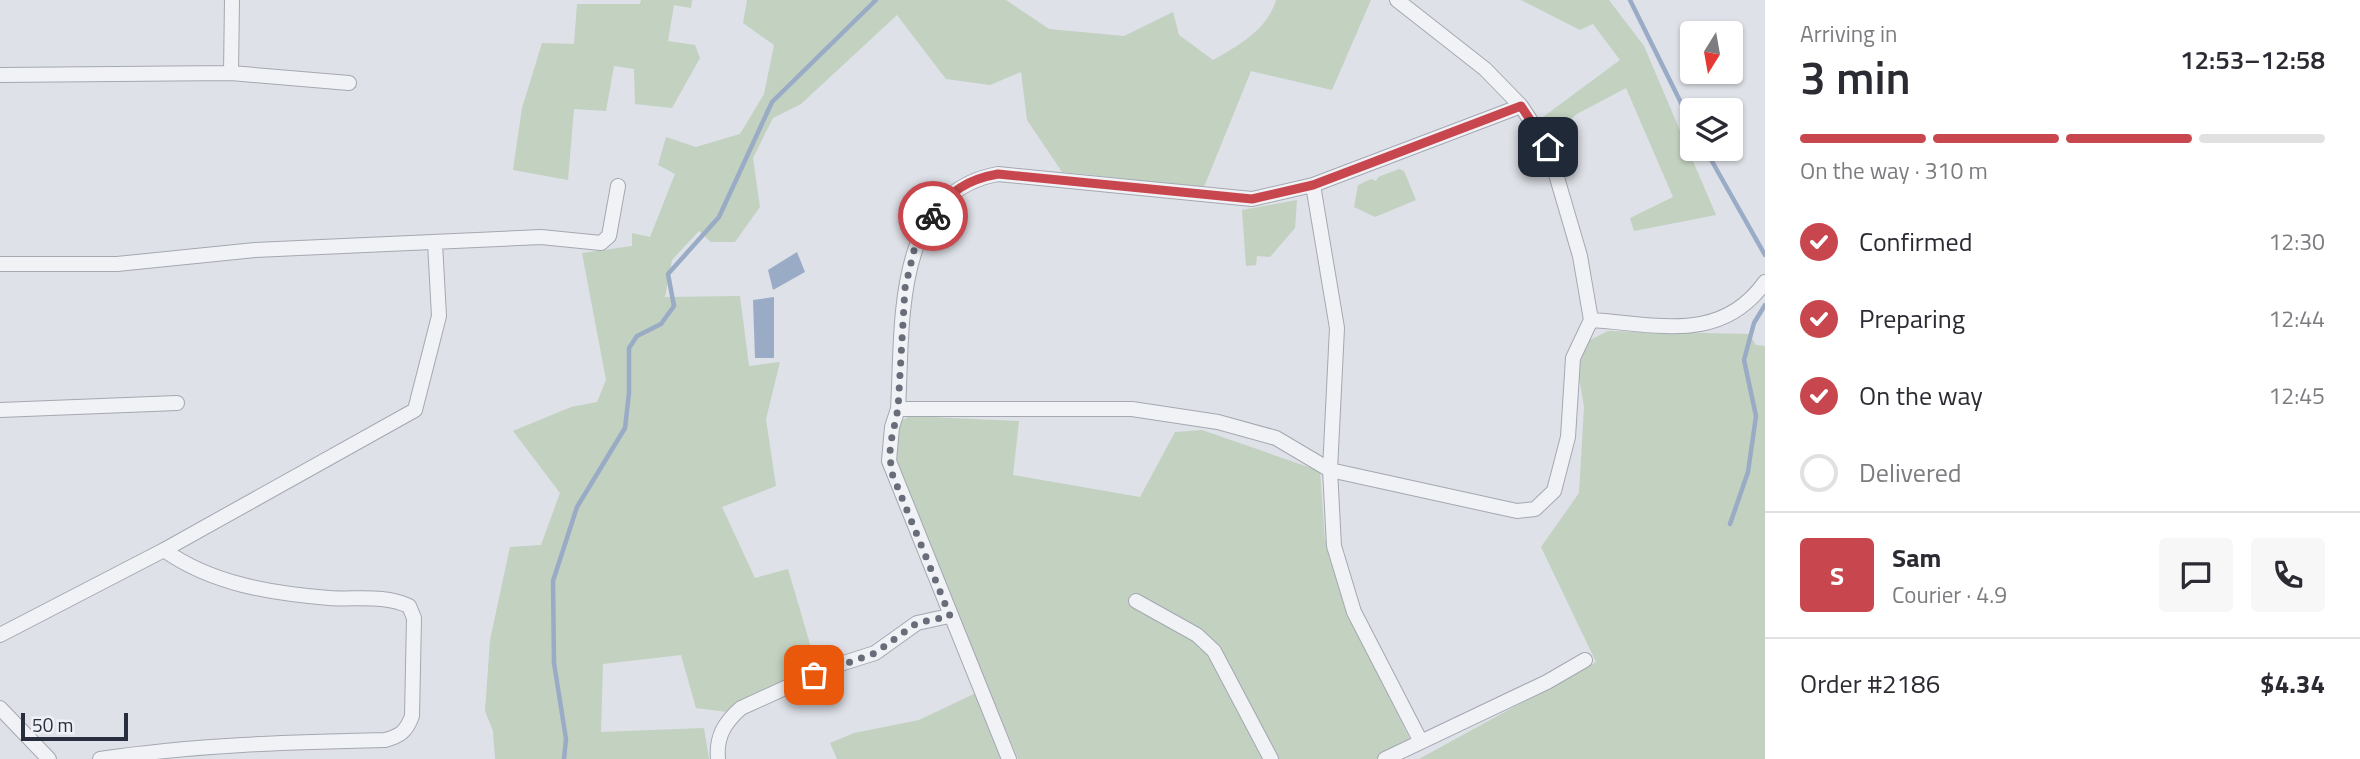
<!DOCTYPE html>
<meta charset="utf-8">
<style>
:root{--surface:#fff;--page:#f7f7f7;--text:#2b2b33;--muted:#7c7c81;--line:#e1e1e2;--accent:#c8474e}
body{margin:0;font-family:"Titillium Web",sans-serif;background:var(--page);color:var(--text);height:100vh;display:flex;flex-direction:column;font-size:26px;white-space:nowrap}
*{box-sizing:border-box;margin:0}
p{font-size:23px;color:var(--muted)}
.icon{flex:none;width:38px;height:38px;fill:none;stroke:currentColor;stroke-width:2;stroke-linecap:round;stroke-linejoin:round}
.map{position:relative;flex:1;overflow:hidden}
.panel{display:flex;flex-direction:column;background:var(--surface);width:595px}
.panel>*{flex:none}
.needle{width:46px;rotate:191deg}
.buttons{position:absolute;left:1680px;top:21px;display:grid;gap:14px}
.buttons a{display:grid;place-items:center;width:63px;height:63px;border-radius:7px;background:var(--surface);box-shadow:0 2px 5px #0004;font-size:35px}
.scale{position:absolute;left:21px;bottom:18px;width:107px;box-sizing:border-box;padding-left:7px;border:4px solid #282e3e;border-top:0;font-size:19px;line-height:24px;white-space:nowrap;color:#282e3e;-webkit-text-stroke:5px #eef0f5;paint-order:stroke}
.pin{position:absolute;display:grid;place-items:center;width:60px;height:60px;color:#fff;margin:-30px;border-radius:14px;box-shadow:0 4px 10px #0006}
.courier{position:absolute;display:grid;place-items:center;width:70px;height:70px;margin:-35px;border:5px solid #c8474e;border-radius:50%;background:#fff;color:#222;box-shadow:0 2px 9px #0007}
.head em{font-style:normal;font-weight:600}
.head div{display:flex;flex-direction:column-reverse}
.head{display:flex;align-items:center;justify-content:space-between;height:119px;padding:0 35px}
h1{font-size:46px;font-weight:600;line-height:52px}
.bar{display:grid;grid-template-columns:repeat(4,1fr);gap:10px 7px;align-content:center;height:84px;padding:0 35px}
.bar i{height:9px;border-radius:5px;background:var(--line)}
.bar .active{background:var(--accent)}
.bar p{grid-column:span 4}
.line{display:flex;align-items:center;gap:18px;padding:0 35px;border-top:2px solid var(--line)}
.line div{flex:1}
.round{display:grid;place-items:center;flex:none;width:74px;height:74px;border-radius:7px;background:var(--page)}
ol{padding:0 35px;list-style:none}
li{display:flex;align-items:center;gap:21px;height:77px}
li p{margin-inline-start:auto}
li .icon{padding:7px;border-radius:50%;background:var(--accent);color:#fff;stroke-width:4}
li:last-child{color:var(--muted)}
li i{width:38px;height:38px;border:4px solid var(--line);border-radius:50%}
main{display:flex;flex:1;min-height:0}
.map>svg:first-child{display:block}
.green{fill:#c2d1c0}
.water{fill:#9aabc6}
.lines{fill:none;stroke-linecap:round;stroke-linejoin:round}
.stream{stroke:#9aabc6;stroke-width:4.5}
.minor-casing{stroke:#a4a8b1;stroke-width:16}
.minor{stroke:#f1f2f6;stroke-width:14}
.done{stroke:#686d79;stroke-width:7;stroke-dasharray:0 12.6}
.route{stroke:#c8474e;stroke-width:9}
</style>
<main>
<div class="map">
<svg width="1765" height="759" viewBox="0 0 1765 759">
<rect width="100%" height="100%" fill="#dee1e7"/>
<!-- green -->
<path class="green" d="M641,0H692L691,8L674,5L668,41L695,45L700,58L672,108L635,104L634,69L614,66L606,111L574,109L568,180L513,170L522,108L542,43L574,44L577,4H640Z
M747,0H1006L1049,29L1124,36L1173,12L1179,35L1213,60C1239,45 1267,30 1276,0H1371L1332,90L1251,71L1204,187L1062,172L1027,120L1021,72L990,85L946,79L897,15L801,104L773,118L753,158L760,207L735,242H711L699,231L672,260L665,297L740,296L749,366L780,362L766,419L776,486L722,507L755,578L788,569L817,668L727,712L696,708L681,655L603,664L601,732L704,728L709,759H495L493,731L485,711L490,640L510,547L541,545L560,493L513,431L571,407L597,402L606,380L582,253L632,246V233L650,237L675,174L658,165L666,137L696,147L740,134L764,94L774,45L743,23Z
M1521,0H1609L1644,46L1716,215L1634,231L1630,218L1673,197L1626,88L1577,114L1552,135L1543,117L1620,60L1593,24L1580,30Z
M1399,169L1404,171L1416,200L1375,217L1354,207L1358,185L1371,179L1376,181L1378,177Z
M1297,200L1295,228L1270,257L1257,256L1256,265L1246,266L1242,210Z
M1608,331L1749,334L1756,345L1765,346V759H1419L1596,662L1541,547L1579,493L1584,407L1578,371L1586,342Z
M909,416L1019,421L1013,475L1140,497L1175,432L1202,430L1320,471L1325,540L1360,635L1411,742L1378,759H1018L900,475L895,447L900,422Z
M978,692L1004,759H837L830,743L854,733L919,720Z"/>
<!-- water -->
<path class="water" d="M797,252L805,272L773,290L768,270Z
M774,297V358H755L753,300Z"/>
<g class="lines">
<!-- stream -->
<path class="stream" d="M1630,0L1692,125
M1705,149L1765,255
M1730,524L1748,472L1756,416L1744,360L1754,323L1765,305
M564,759L566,739L554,663L553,581L577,507L625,428L629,393V348L637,336L661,324L674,306L668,274L719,217L772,102L876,0"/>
<defs>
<path id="minor" d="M1397,0L1485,69L1521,106
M231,73L232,0
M0,75L231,73L349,83
M1313,185L1337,328L1330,470L1334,546L1354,612L1421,742
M0,264H117L255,250L541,237L601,243L609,236L618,186
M1591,320C1657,324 1721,344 1765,282
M898,409H1132L1218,422L1276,438L1330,470L1517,511L1535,509L1554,491L1568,437L1573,358L1591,320L1580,256L1548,147L1521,106L1313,185L1252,199L998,174C892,193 903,326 898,409L892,427L889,461L1009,759
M0,410L177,403
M1136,601L1197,635L1214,651L1271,759
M0,635L164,550L415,410L439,316L435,243
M0,708L49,759
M100,759C194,745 290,742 385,740C400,736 406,732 412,716L414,618L409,606C383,594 356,600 329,598C270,593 212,584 164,550
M718,759C716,737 724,723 741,708L831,667L875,653L917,623L949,616
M1385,759L1547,682L1585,660"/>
</defs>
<!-- minor casing -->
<use href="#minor" class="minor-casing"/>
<!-- minor -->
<use href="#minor" class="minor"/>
</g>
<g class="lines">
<!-- done -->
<path class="done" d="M814,675L875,653L917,623L950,616L891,471L890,446L898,409L905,288L916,242L933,216"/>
<!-- route -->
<path class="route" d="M933,216C949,191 969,179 998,174L1252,199L1313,185L1521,106L1548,147"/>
</g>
</svg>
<div class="buttons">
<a><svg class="needle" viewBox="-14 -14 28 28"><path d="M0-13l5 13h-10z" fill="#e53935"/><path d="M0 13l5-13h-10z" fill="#7c7c81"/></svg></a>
<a><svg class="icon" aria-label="layers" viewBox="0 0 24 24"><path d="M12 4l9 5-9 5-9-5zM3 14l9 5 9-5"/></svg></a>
</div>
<div class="scale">50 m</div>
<div class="pin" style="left:814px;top:675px;background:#ea580c"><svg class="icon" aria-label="bag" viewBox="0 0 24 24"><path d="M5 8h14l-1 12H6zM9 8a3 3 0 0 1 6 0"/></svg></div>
<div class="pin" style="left:1548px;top:147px;background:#1f2937"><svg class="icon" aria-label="home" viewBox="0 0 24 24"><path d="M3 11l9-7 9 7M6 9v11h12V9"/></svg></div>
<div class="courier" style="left:933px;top:216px"><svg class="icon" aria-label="bike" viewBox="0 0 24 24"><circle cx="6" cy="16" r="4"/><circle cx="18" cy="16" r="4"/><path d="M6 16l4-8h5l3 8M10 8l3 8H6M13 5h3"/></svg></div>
</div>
<section class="panel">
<div class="head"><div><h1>3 min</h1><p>Arriving in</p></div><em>12:53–12:58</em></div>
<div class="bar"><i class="active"></i><i class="active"></i><i class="active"></i><i></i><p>On the way · 310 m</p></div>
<ol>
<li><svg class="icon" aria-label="check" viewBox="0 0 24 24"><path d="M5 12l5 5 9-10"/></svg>Confirmed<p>12:30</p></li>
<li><svg class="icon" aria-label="check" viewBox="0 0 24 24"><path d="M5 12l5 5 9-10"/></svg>Preparing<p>12:44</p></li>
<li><svg class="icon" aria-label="check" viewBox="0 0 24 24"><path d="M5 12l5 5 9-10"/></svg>On the way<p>12:45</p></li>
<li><i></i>Delivered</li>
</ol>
<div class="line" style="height:126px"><b class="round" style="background:var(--accent);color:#fff">S</b><div><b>Sam</b><p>Courier · 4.9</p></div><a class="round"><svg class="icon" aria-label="chat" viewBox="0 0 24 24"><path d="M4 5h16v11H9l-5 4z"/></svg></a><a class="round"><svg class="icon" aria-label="phone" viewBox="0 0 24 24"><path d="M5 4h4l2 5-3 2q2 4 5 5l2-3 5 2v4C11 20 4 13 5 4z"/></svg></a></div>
<div class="line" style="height:91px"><div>Order #2186</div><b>$4.34</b></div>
</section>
</main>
